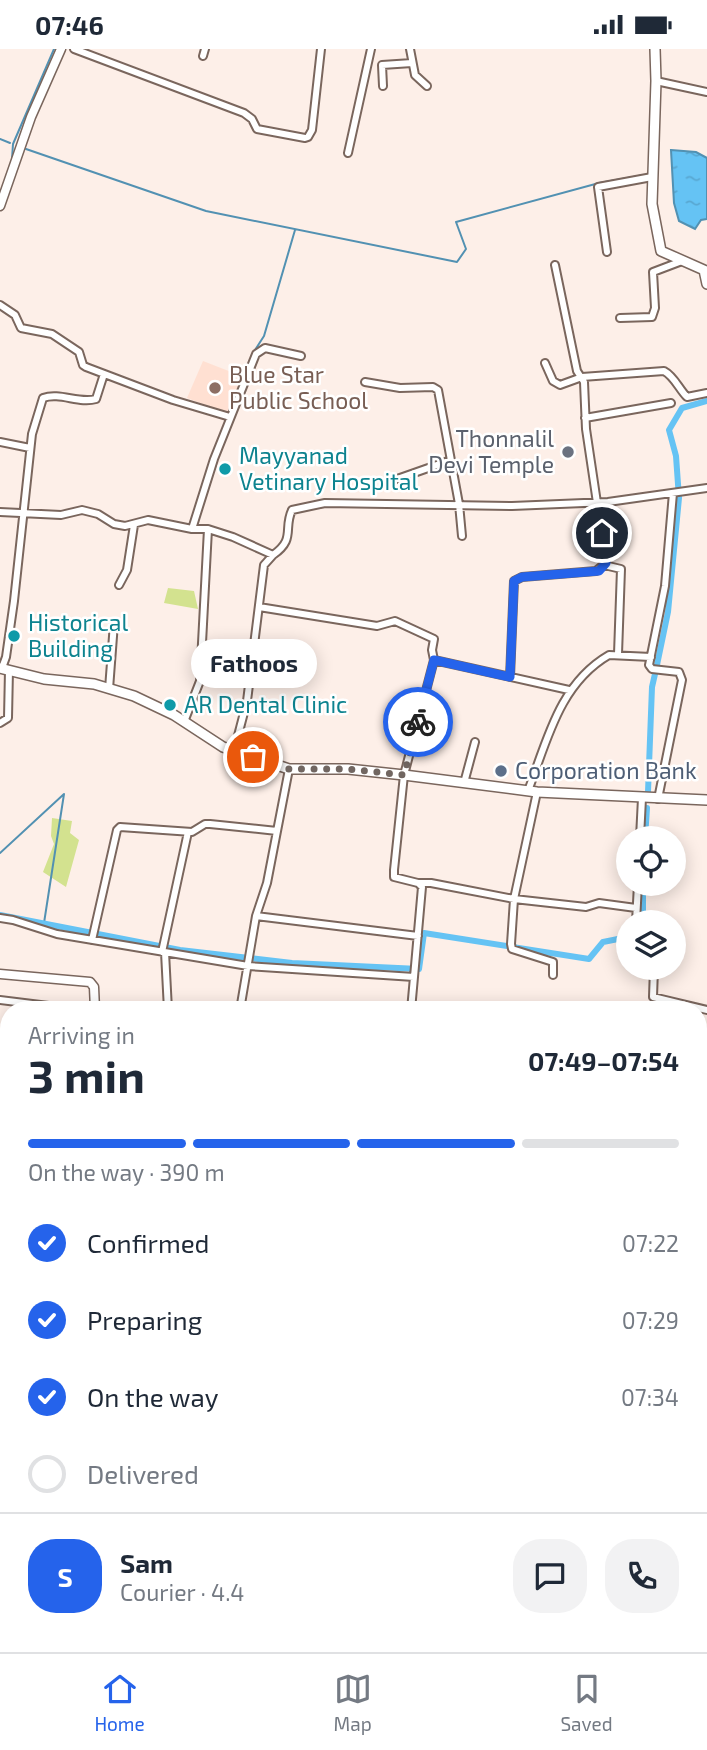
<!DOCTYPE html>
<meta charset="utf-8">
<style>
:root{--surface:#fff;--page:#f2f2f3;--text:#1f2937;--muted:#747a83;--line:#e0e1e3;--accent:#2563eb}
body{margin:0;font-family:"Exo 2",sans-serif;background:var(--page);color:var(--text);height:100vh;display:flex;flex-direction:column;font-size:26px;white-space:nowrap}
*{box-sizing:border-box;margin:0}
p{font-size:23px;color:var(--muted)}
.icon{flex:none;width:38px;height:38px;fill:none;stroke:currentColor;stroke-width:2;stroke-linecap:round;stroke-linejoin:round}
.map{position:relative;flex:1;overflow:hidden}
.drawer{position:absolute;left:0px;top:952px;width:707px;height:651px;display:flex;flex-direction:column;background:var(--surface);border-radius:28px 28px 0 0;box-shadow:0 4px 18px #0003}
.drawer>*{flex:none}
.buttons{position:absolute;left:616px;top:777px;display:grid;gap:14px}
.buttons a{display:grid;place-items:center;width:70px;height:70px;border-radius:50%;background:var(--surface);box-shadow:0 4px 18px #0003;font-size:35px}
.pin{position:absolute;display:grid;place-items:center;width:60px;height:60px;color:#fff;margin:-30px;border:4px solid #fff;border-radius:50%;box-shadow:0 2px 7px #0007}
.courier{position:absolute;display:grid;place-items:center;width:70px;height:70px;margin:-35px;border:5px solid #2563eb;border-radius:50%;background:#fff;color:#222;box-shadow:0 2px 9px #0007}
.bubble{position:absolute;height:49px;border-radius:24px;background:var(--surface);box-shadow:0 4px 18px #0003;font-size:23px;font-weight:700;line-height:49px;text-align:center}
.head em{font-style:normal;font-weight:700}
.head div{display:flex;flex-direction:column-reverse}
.head{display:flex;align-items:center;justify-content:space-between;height:119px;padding:0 28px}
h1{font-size:46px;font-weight:700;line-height:52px}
.bar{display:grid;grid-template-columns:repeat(4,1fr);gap:10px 7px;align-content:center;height:84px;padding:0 28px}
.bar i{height:9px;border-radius:5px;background:var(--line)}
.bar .current{background:var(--accent)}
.bar p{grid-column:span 4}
.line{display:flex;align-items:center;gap:18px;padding:0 28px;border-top:2px solid var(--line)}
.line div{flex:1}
.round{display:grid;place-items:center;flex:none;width:74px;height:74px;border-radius:28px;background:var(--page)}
ol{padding:0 28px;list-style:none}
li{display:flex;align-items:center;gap:21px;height:77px}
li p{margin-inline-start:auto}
li .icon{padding:7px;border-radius:50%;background:var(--accent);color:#fff;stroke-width:4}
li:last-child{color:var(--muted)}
li i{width:38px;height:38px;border:4px solid var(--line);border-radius:50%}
.status{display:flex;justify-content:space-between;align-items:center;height:49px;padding:0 35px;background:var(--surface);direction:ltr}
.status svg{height:19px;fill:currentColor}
.tab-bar{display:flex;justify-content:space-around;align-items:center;height:98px;border-top:2px solid var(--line);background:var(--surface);font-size:19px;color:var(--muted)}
.tab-bar a{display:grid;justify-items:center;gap:4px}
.tab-bar .current{color:var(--accent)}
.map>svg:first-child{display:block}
.built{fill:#ffe0d2}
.park{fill:#d3e28f}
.water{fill:url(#water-ripples);stroke:#5291b2;stroke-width:2}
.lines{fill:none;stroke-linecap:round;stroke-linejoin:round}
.stream{stroke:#5291b2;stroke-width:2}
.canal{stroke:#65c3f4;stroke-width:6}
.minor-casing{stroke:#7a665d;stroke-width:10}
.tertiary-casing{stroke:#7a665d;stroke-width:11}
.secondary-casing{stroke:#7a665d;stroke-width:12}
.minor{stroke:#fff;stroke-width:6}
.tertiary{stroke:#fff;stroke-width:8}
.secondary{stroke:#fff;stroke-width:9}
.done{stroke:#716661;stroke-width:7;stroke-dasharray:0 12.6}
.route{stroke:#2563eb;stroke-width:9}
.education-dot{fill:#8d6e63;stroke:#fff;stroke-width:2.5}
.worship-dot{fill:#6b7280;stroke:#fff;stroke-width:2.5}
.culture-dot{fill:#0f9aa8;stroke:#fff;stroke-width:2.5}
.service-dot{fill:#5c6f8a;stroke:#fff;stroke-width:2.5}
.labels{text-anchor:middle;stroke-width:5;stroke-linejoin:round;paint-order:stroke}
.education-label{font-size:23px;fill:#785e54;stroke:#fff;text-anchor:start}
.worship-label{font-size:23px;fill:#5b616d;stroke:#fff;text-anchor:end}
.culture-label{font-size:23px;fill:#0d838f;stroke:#fff;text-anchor:start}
.service-label{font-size:23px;fill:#4e5e75;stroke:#fff;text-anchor:start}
</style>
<div class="status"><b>07:46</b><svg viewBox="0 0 49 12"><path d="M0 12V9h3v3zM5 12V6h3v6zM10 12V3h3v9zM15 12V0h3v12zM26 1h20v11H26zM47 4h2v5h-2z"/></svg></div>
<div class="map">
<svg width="707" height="1603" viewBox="0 0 707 1603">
<defs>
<pattern id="water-ripples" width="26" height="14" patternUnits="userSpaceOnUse" patternTransform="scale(1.75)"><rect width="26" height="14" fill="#65c3f4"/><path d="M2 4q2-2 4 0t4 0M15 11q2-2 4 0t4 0" fill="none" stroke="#58a7d1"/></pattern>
</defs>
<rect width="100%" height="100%" fill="#fdefe8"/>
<!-- built -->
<path class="built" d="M203,312L244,328L229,365L187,349Z
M698,1313L707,1316V1395L698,1393Z"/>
<!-- park -->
<path class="park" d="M168,539L194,542L198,560L164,554Z
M52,769L72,772L70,784L79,791L66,838L43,823L54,795L51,787Z
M698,1318L707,1320V1361L702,1358L701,1351L698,1350Z"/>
<!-- water -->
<path class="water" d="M671,101L696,103L707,109V170L701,171L695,180L679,172L674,154Z"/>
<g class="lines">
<!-- stream -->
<path class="stream" d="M0,90L10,94
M26,100L206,162L457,213L466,200L456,173L599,134L644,126
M12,110L13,95L54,0
M255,301L264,287L295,181
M0,804L64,745L44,874"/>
<!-- canal -->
<path class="canal" d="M657,616L668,563L679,449L676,407L669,381L682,359L707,352
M648,743L652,638L655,625
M645,789L647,759
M643,835V873
M0,866L180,901L292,914L419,920L424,884L589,910L603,893L628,888
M0,1304L9,1307"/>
<defs>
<path id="minor" d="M74,0L244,64L252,70L257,80L305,89L308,88L312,81L321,0
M410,0L415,26L427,37
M203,7L205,0
M656,32L707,43
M383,37L382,16L412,14
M348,104L371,0
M607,203L598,138L652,128
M0,256L15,266L21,279L52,285L79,303L83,316L86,318L173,351L230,368
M620,269L652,268L655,259L653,223L682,212
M545,314L553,332L560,336L582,328L664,322C674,327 679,340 687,348L707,344
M365,333L400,339L433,338L438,341L459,455L462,487
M585,369L671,354
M0,393L30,399
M397,430L451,411
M0,463L61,466L82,461L98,465L114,475L125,477L148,471L192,480H208L233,488L273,506C296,490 283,480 292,461L325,454L512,457L608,453L707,439
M192,480L214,410L256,305L265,299L301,307
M604,516L621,520L618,605
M119,536L127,521L134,476
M259,558L377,577L395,572L434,590L432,601L434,611L569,641
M2,619L6,608L14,552L32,385L43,349C60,343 79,355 96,350L104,325
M510,628L514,532L522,528L596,522L606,514L586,380L584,333L577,322L555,216
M109,640L114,574
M184,673L200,632L208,480
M0,674L8,669L9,621
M234,702L247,652L264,516L273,506
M464,734L475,693
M528,742C547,692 559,635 609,606L651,608
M537,743L514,850L511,895L512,900L553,913V926
M658,750L682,631L679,623L652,620L649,616L665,537L673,444
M640,789L642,749
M418,834H431L514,850L586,858L599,854L636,859
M256,867L418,887
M0,869L13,871L57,885L248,917L414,928L422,838L418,834L394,828V821L404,726L434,611
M636,873L638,835
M92,891L117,781L120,778L192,783L205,775H210L277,782
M162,903L188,783
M165,903L168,961
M654,919L653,948L707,961
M0,951L81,961
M240,961L256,867L267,834L289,720
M411,961L414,928
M0,1078L9,1069
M0,1130L4,1113L9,1110
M0,1180L5,1185V1193
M0,1236L4,1239L0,1262
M698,1310L707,1313
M0,1311L9,1313
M698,1485L707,1472
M0,1492H9
M536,1603V1594
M659,1603L667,1594"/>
<path id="tertiary" d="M0,157L31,68L61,0
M0,925L90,933L94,938L95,961
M698,1041L707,1044
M675,1594L688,1603
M0,1598L82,1601L162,1598L168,1603
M407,1603L429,1594"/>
<path id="secondary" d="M655,0L656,32L652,155L661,202L704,221L707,235
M0,619L44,630L94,635L134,647L174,666L223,698L289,720H348L404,726L537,743L707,751"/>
</defs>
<!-- minor casing -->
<use href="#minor" class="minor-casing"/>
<!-- tertiary casing -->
<use href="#tertiary" class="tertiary-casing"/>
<!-- secondary casing -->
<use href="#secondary" class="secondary-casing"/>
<!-- minor -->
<use href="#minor" class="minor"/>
<!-- tertiary -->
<use href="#tertiary" class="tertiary"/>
<!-- secondary -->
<use href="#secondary" class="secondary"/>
</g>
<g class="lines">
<!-- done -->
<path class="done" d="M253,708L289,720H348L404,726L418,673"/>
<!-- route -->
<path class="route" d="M418,673L434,611L510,628L514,532L522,528L599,522L606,514L602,484"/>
</g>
<!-- markers -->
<circle class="education-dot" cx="215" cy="339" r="7"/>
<circle class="worship-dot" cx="568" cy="403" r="7"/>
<g class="culture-dot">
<circle cx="225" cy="420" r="7"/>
<circle cx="14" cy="587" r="7"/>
<circle cx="170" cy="656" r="7"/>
</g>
<circle class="service-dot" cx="501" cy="722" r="7"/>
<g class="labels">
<!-- education labels -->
<g class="education-label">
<text x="229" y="334">Blue Star<tspan x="229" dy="26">Public School</tspan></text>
</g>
<!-- worship labels -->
<g class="worship-label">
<text x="554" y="398">Thonnalil<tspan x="554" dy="26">Devi Temple</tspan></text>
</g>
<!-- culture labels -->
<g class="culture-label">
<text x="239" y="415">Mayyanad<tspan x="239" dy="26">Vetinary Hospital</tspan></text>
<text x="28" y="582">Historical<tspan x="28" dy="26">Building</tspan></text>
<text x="184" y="664">AR Dental Clinic</text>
</g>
<!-- service labels -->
<g class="service-label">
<text x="515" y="730">Corporation Bank</text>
</g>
</g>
</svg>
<div class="buttons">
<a><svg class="icon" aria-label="locate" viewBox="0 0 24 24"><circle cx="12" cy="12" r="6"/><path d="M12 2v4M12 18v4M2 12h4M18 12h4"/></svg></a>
<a><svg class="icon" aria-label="layers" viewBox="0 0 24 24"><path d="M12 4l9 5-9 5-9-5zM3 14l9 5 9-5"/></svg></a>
</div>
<div class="pin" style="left:253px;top:708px;background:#ea580c"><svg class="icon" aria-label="bag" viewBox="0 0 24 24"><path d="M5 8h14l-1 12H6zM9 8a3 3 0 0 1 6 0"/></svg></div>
<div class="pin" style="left:602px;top:484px;background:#1f2937"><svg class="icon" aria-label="home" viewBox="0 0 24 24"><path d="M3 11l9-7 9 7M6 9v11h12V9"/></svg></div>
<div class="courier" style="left:418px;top:673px"><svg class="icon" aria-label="bike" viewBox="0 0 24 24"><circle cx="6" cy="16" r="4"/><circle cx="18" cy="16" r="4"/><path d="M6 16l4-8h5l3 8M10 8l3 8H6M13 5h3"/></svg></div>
<div class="bubble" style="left:191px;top:590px;width:126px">Fathoos</div>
<section class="drawer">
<div class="head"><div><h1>3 min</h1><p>Arriving in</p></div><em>07:49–07:54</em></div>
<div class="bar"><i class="current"></i><i class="current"></i><i class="current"></i><i></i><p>On the way · 390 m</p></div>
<ol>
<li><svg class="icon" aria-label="check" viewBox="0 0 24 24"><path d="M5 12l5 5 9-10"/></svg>Confirmed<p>07:22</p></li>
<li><svg class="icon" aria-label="check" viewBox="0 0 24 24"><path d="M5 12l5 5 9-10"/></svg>Preparing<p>07:29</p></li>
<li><svg class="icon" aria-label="check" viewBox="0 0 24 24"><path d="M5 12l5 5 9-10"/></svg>On the way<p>07:34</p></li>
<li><i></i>Delivered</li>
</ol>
<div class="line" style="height:126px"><b class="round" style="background:var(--accent);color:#fff">S</b><div><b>Sam</b><p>Courier · 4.4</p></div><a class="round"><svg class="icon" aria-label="chat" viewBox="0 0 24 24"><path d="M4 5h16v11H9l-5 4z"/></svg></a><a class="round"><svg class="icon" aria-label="phone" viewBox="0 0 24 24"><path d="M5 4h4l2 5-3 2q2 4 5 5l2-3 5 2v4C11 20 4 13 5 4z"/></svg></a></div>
</section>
</div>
<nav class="tab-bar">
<a class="current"><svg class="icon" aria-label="home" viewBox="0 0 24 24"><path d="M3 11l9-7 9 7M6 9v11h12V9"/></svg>Home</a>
<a><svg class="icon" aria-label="map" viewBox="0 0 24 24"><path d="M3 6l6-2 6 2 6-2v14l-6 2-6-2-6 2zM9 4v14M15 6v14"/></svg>Map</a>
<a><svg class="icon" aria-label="saved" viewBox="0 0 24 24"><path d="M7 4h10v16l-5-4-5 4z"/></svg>Saved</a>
</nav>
